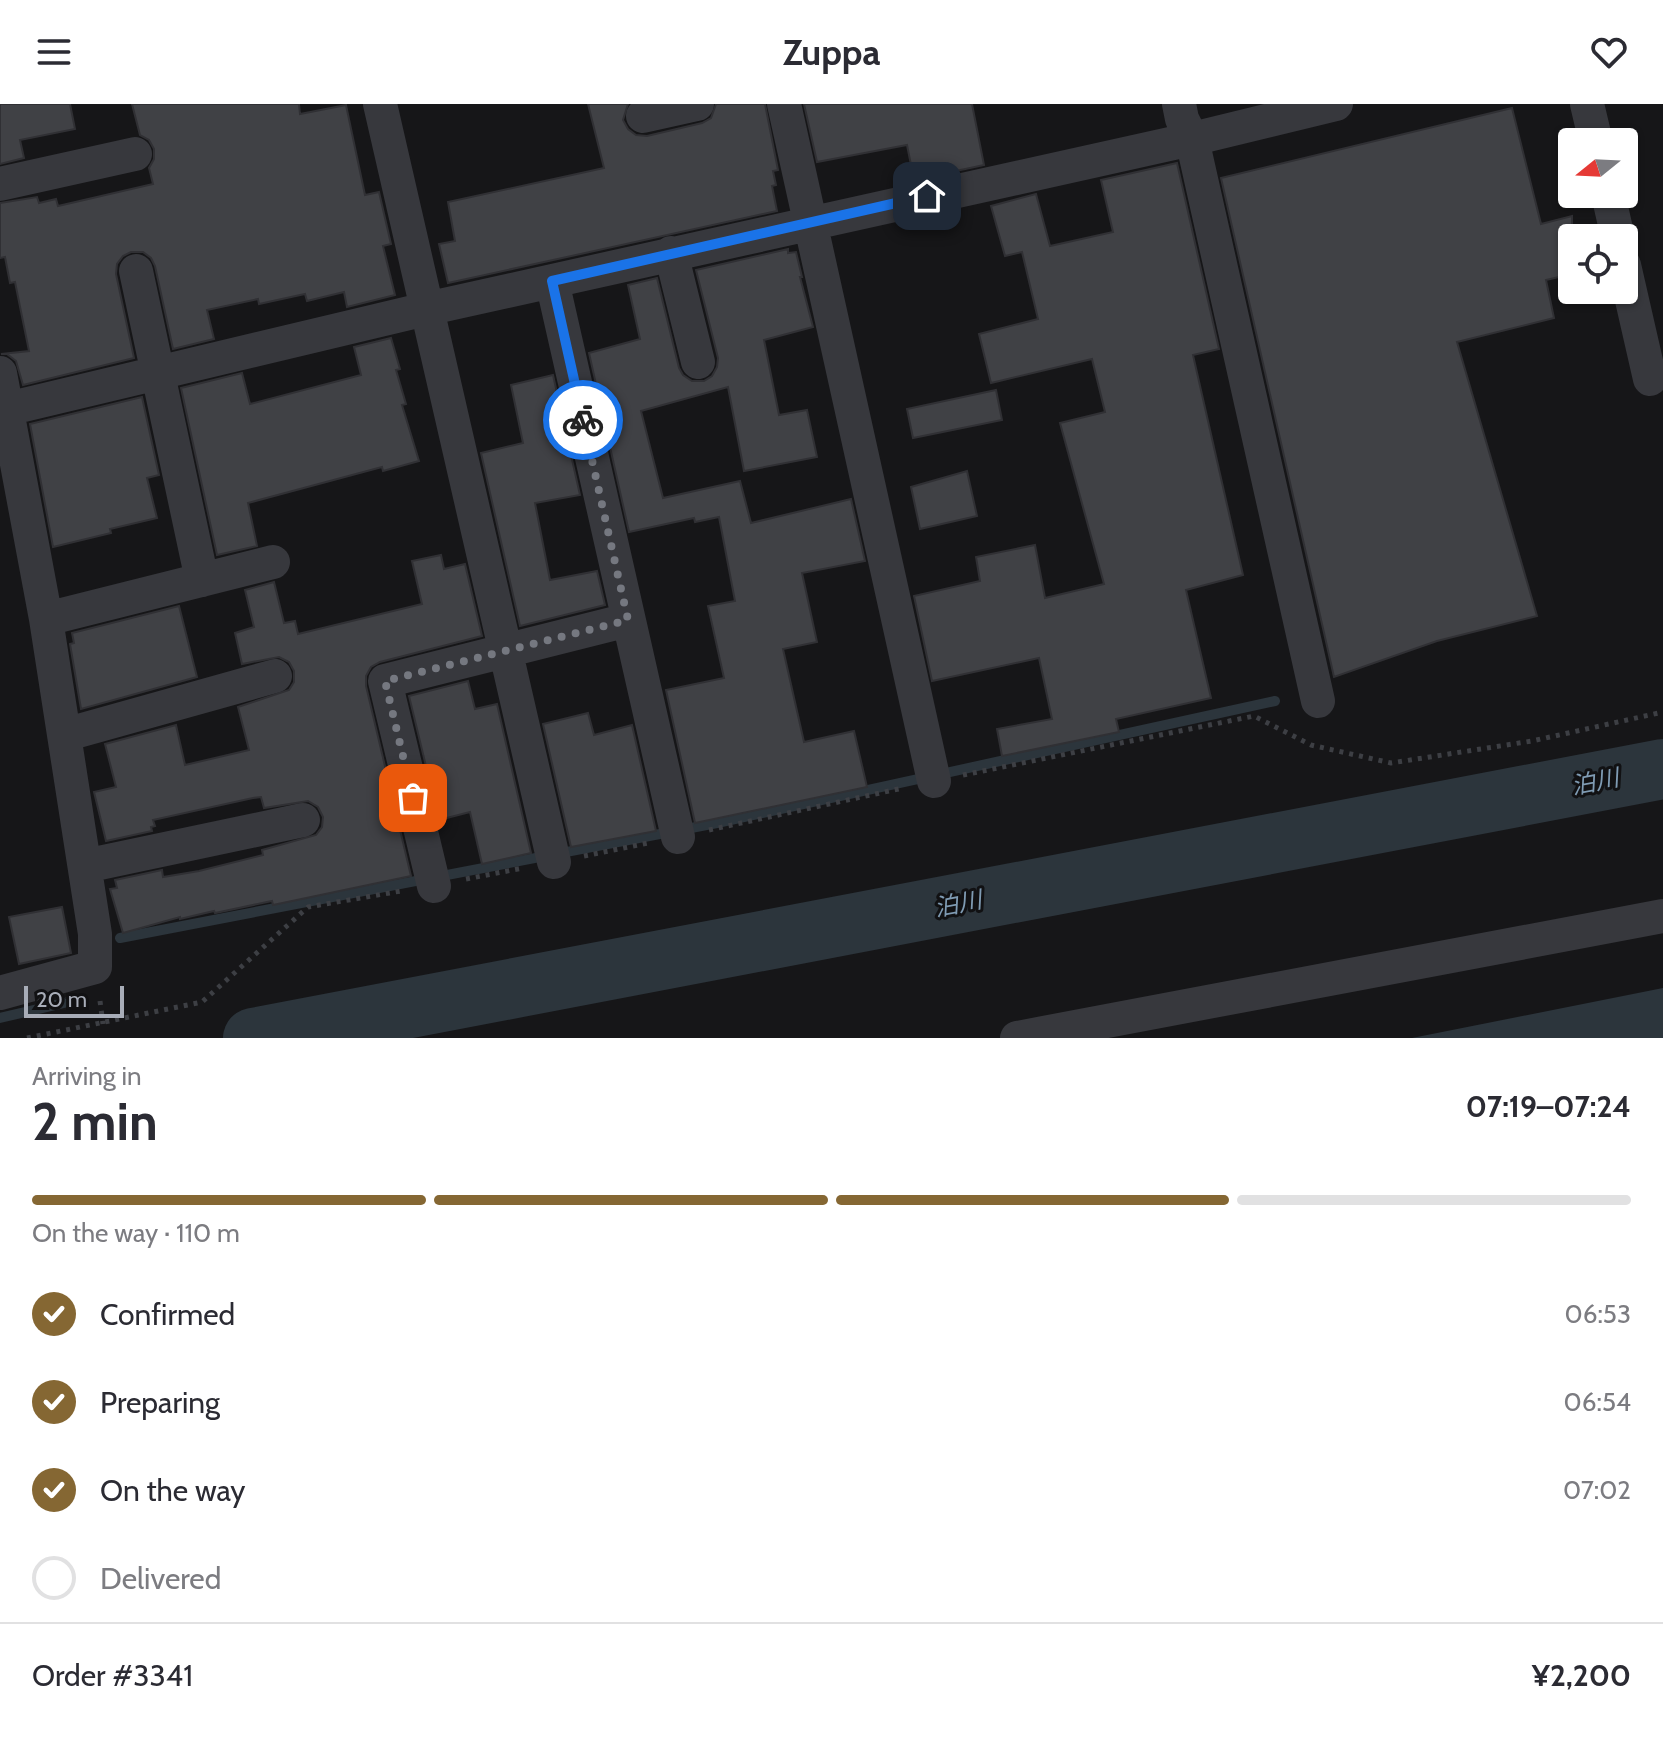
<!DOCTYPE html>
<meta charset="utf-8">
<style>
:root{--surface:#fff;--page:#f2f2f3;--text:#2b2b33;--muted:#7c7c81;--line:#e1e1e2;--accent:#856733}
body{margin:0;font-family:Cabin,"Noto Sans JP",sans-serif;background:var(--page);color:var(--text);height:100vh;display:flex;flex-direction:column;font-size:30px;white-space:nowrap}
*{box-sizing:border-box;margin:0}
p{font-size:26px;color:var(--muted)}
.icon{flex:none;width:44px;height:44px;fill:none;stroke:currentColor;stroke-width:2;stroke-linecap:round;stroke-linejoin:round}
.map{position:relative;height:934px;overflow:hidden}
.details{display:flex;flex-direction:column;background:var(--surface);flex:1}
.details>*{flex:none}
.needle{width:52px;rotate:252deg}
.controls{position:absolute;left:1558px;top:24px;display:grid;gap:16px}
.controls a{display:grid;place-items:center;width:80px;height:80px;border-radius:8px;background:var(--surface);box-shadow:0 2px 6px #0004;font-size:40px}
.scale{position:absolute;left:24px;bottom:20px;width:100px;box-sizing:border-box;padding-left:8px;border:4px solid #a8adb8;border-top:0;font-size:22px;line-height:28px;white-space:nowrap;color:#a8adb8;-webkit-text-stroke:6px #111113;paint-order:stroke}
.pin{position:absolute;display:grid;place-items:center;width:68px;height:68px;color:#fff;margin:-34px;border-radius:16px;box-shadow:0 4px 12px #0006}
.courier{position:absolute;display:grid;place-items:center;width:80px;height:80px;margin:-40px;border:6px solid #1a73e8;border-radius:50%;background:#fff;color:#222;box-shadow:0 2px 10px #0007}
.summary em{font-style:normal;font-weight:700}
.summary div{display:flex;flex-direction:column-reverse}
.summary{display:flex;align-items:center;justify-content:space-between;height:136px;padding:0 32px}
h1{font-size:52px;font-weight:700;line-height:60px}
.bar{display:grid;grid-template-columns:repeat(4,1fr);gap:12px 8px;align-content:center;height:96px;padding:0 32px}
.bar i{height:10px;border-radius:6px;background:var(--line)}
.bar .current{background:var(--accent)}
.bar p{grid-column:span 4}
.line{display:flex;align-items:center;gap:20px;padding:0 32px;border-top:2px solid var(--line)}
.line div{flex:1}
ol{padding:0 32px;list-style:none}
li{display:flex;align-items:center;gap:24px;height:88px}
li p{margin-inline-start:auto}
li .icon{padding:8px;border-radius:50%;background:var(--accent);color:#fff;stroke-width:4}
li:last-child{color:var(--muted)}
li i{width:44px;height:44px;border:4px solid var(--line);border-radius:50%}
header{display:flex;justify-content:space-between;align-items:center;height:104px;padding:0 32px;background:var(--surface);font-size:36px;font-weight:700}
.map>svg:first-child{display:block}
.water{fill:#2c353c}
.lines{fill:none;stroke-linecap:round;stroke-linejoin:round}
.stream{stroke:#2c353c;stroke-width:10}
.river{stroke:#2c353c;stroke-width:60}
.building{fill:#404145;stroke:#303034;stroke-width:2}
.path{stroke:#3d3f44;stroke-width:5;stroke-dasharray:4 6;stroke-linecap:butt}
.minor{stroke:#37383d;stroke-width:34}
.done{stroke:#757880;stroke-width:8;stroke-dasharray:0 14.4}
.route{stroke:#1a73e8;stroke-width:10}
.labels{text-anchor:middle;stroke-width:6;stroke-linejoin:round;paint-order:stroke}
.water-label{font-size:24px;font-style:italic;fill:#7f9bb3;stroke:#111113}
</style>
<header><svg class="icon" aria-label="menu" viewBox="0 0 24 24"><path d="M4 6h16M4 12h16M4 18h16"/></svg>Zuppa<svg class="icon" aria-label="heart" viewBox="0 0 24 24"><path d="M12 20l-8-8c-3-5 5-10 8-4 3-6 11-1 8 4z"/></svg></header>
<div class="map">
<svg width="1663" height="934" viewBox="0 0 1663 934">
<rect width="100%" height="100%" fill="#161618"/>
<!-- water -->
<path class="water" d="M1663,884V934H1412Z"/>
<g class="lines">
<!-- stream -->
<path class="stream" d="M120,834L717,719L1275,597
M0,914L81,895"/>
<!-- river -->
<path class="river" d="M253,934L1663,665"/>
</g>
<!-- building -->
<path class="building" d="M0,0H70L75,25L20,36L24,54L0,60Z
M132,0H299L300,10L346,1L365,91L379,88L391,140L383,142L395,191L347,203L344,188L307,197L305,190L259,200L258,195L207,206L214,235L173,245L155,162L151,154L143,148H131L123,152L117,160L116,170L134,254L23,281L16,257L7,250H1L29,247L15,178L10,179L5,153L0,154V99L37,93L39,99L56,95L58,102L153,80L149,64L154,55V45L149,36L140,31Z
M588,0H628L623,16L628,25L636,31L647,32L702,19L711,14L716,0H765L778,66L773,67L776,81L772,82L777,107L448,179L439,140L455,137L448,98L604,64Z
M804,0H972L984,61L914,76L907,41L817,58Z
M1512,4L1541,120L1572,112V170L1546,176L1554,214L1457,238L1537,512L1437,537L1334,573L1221,74Z
M1177,59L1219,245L1193,251L1243,471L1186,486L1211,594L1116,615L1119,628L1002,652L997,625L1052,615L1039,554L932,577L914,492L980,477L976,453L1035,441L1045,494L1104,480L1060,319L1105,308L1092,255L991,279L979,230L1038,215L1022,148L1005,152L991,102L1036,90L1050,142L1113,128L1101,76Z
M788,145V149L796,148L802,173H800L813,223L764,236L779,311L807,306L817,353L744,367L728,283L641,307L663,394L740,377L751,419L851,395L865,457L802,469L817,538L783,545L804,638L854,627L867,683L695,719L666,586L724,574L708,502L735,497L719,413L695,418L694,414L629,428L589,249L640,235L628,181L657,174L679,264L683,271L692,277H704L712,272L717,263L718,254L696,166Z
M391,234L400,265L396,266L406,300L402,301L419,357L383,367L382,363L248,399L257,442L217,451L181,284L242,269L250,300L361,271L354,243Z
M553,271L580,391L535,399L550,476L597,467L605,501L520,522L481,349L523,339L511,281Z
M996,286L1002,316L913,334L907,305Z
M142,293L159,371L147,374L157,414L110,425L111,429L53,443L30,320Z
M967,367L977,412L920,425L911,383Z
M441,451L444,465L465,460L482,532L380,558L371,563L366,572V582L411,772L273,801L272,797L215,809L214,807L180,815V813L123,829L110,785L117,784L115,776L162,766L163,773L199,767L263,751L262,746L316,731L322,723L323,713L318,703L308,697L264,704L261,693L253,694L153,716L155,722L151,723L152,727L106,737L94,688L116,683L105,640L176,621L185,661L249,646L238,603L289,586L294,578V567L289,558L279,553L242,560L235,529L254,523L245,486L274,478L284,519L295,517L298,530L422,500L412,457Z
M179,502L197,573L81,605L70,540L74,539L72,529Z
M468,577L475,605L497,600L531,749L482,760L470,708L439,716L409,592Z
M588,609L594,631L632,621L656,727L571,743L543,620Z
M62,803L71,849L19,860L9,813Z"/>
<g class="lines">
<!-- path -->
<path class="path" d="M963,671L1254,612L1311,641L1391,659L1532,637L1663,608
M709,726L903,684
M584,752L648,739
M466,775L523,764
M100,897L103,920
M27,934L202,898L308,803L401,787"/>
<!-- minor -->
<path class="minor" d="M380,0L554,758
M784,0L934,677
M1179,0L1182,15L1192,35L1318,597
M1587,0L1596,38
M643,12L697,0
M0,80L135,50
M1608,90L1618,134
M671,149L698,258
M1624,161L1650,275
M136,167L202,476
M552,177L678,733
M0,269L46,515L95,830V863L0,889
M7,305L426,205L1192,35L1336,0
M46,515L273,458
M64,631L275,572
M85,762L303,716
M434,782L385,577L628,516
M1017,934L1663,812"/>
</g>
<g class="lines">
<!-- done -->
<path class="done" d="M413,694L385,577L628,516L583,316"/>
<!-- route -->
<path class="route" d="M583,316L552,177L927,92"/>
</g>
<g class="labels">
<!-- water labels -->
<g class="water-label">
<text transform="translate(1595 678) rotate(-11)" y="8">泊川</text>
<text transform="translate(958 800) rotate(-11)" y="8">泊川</text>
</g>
</g>
</svg>
<div class="controls">
<a><svg class="needle" viewBox="-14 -14 28 28"><path d="M0-13l5 13h-10z" fill="#e53935"/><path d="M0 13l5-13h-10z" fill="#7c7c81"/></svg></a>
<a><svg class="icon" aria-label="locate" viewBox="0 0 24 24"><circle cx="12" cy="12" r="6"/><path d="M12 2v4M12 18v4M2 12h4M18 12h4"/></svg></a>
</div>
<div class="scale">20 m</div>
<div class="pin" style="left:413px;top:694px;background:#ea580c"><svg class="icon" aria-label="bag" viewBox="0 0 24 24"><path d="M5 8h14l-1 12H6zM9 8a3 3 0 0 1 6 0"/></svg></div>
<div class="pin" style="left:927px;top:92px;background:#1f2937"><svg class="icon" aria-label="home" viewBox="0 0 24 24"><path d="M3 11l9-7 9 7M6 9v11h12V9"/></svg></div>
<div class="courier" style="left:583px;top:316px"><svg class="icon" aria-label="bike" viewBox="0 0 24 24"><circle cx="6" cy="16" r="4"/><circle cx="18" cy="16" r="4"/><path d="M6 16l4-8h5l3 8M10 8l3 8H6M13 5h3"/></svg></div>
</div>
<section class="details">
<div class="summary"><div><h1>2 min</h1><p>Arriving in</p></div><em>07:19–07:24</em></div>
<div class="bar"><i class="current"></i><i class="current"></i><i class="current"></i><i></i><p>On the way · 110 m</p></div>
<ol>
<li><svg class="icon" aria-label="check" viewBox="0 0 24 24"><path d="M5 12l5 5 9-10"/></svg>Confirmed<p>06:53</p></li>
<li><svg class="icon" aria-label="check" viewBox="0 0 24 24"><path d="M5 12l5 5 9-10"/></svg>Preparing<p>06:54</p></li>
<li><svg class="icon" aria-label="check" viewBox="0 0 24 24"><path d="M5 12l5 5 9-10"/></svg>On the way<p>07:02</p></li>
<li><i></i>Delivered</li>
</ol>
<div class="line" style="height:104px"><div>Order #3341</div><b>¥2,200</b></div>
</section>
